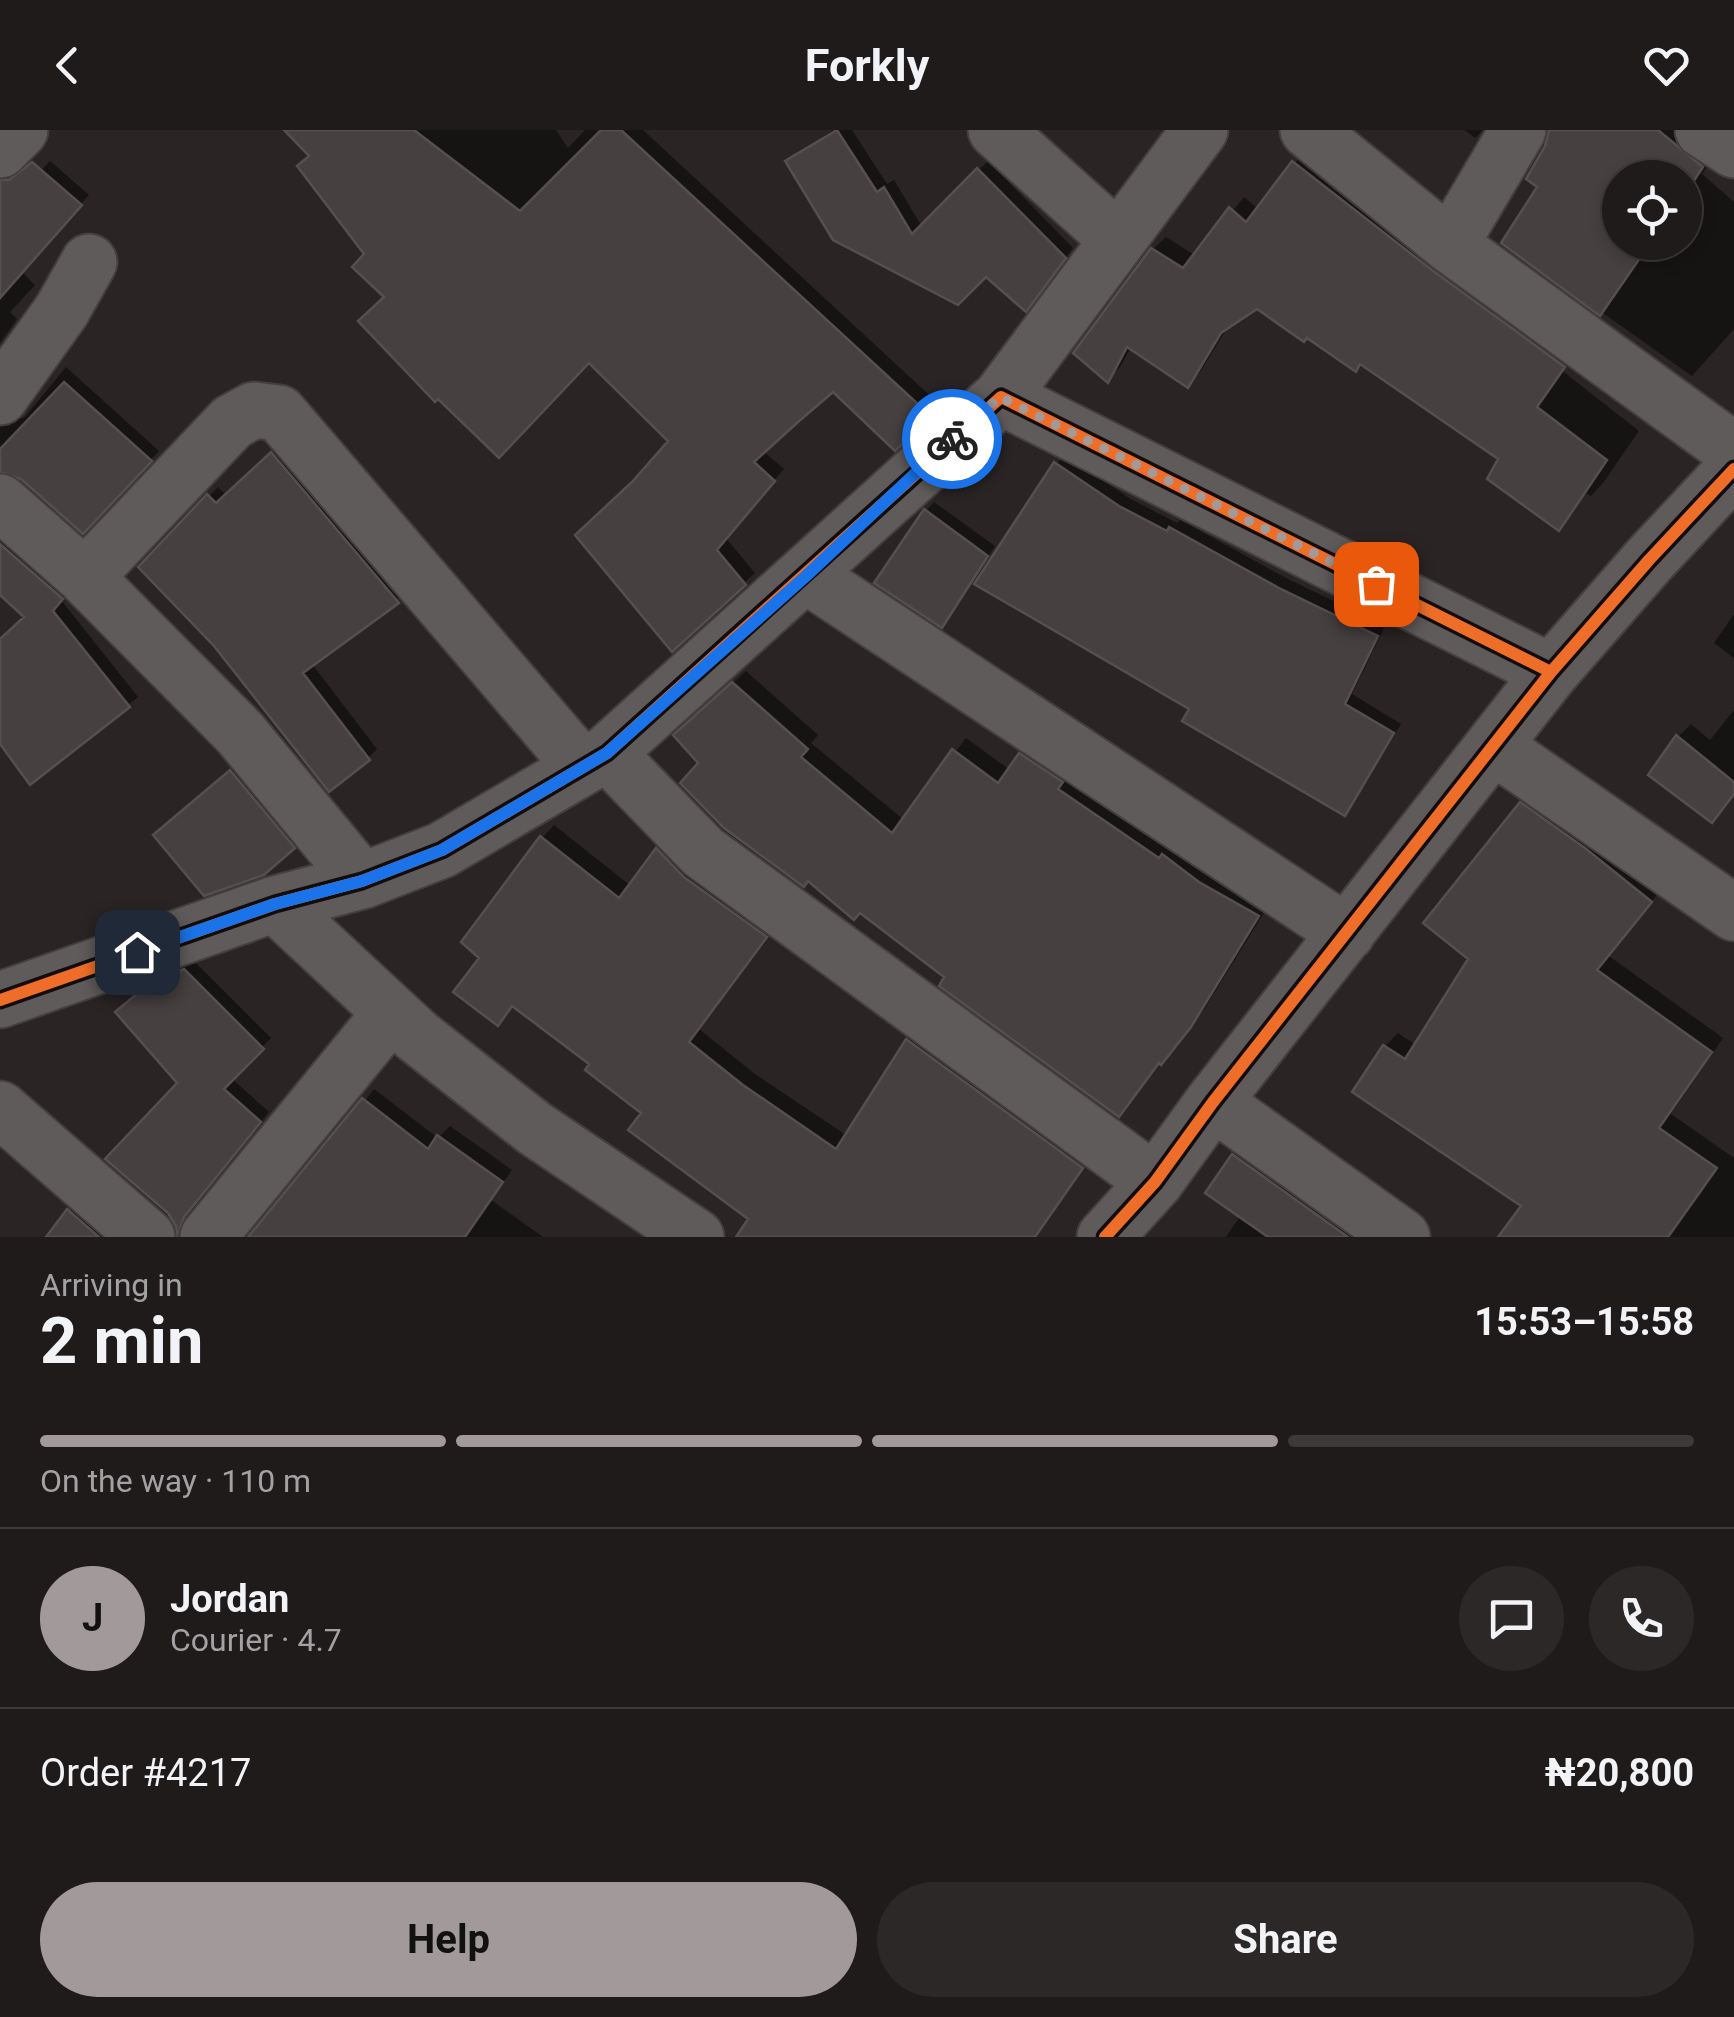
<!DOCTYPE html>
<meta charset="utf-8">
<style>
:root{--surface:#201b1b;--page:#2d2828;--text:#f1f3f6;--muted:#a2a1a3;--line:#3d393a;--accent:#a29a9a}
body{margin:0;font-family:Roboto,sans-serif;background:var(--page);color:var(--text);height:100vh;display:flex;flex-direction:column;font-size:38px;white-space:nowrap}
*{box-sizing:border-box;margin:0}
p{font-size:32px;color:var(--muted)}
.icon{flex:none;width:55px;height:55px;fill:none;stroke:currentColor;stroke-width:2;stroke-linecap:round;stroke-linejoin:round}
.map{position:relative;height:1107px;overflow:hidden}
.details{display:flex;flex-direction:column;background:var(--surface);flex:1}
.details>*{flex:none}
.fabs{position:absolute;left:1602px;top:30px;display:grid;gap:20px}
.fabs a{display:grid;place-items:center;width:100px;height:100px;border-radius:50%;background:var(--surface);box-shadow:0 5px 15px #0003,0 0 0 2px var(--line);font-size:50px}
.pin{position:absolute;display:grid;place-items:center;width:85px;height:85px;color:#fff;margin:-42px;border-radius:20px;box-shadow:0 5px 15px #0006}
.courier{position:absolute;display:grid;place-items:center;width:100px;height:100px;margin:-50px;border:8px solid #1a73e8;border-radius:50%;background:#fff;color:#222;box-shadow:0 2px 12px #0007}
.summary em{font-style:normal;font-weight:700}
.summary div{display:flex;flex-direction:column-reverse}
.summary{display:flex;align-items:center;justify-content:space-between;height:170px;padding:0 40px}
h1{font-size:65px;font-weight:700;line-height:75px}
.bar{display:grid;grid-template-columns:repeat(4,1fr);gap:15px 10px;align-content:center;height:120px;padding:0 40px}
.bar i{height:12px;border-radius:8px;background:var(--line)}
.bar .current{background:var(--accent)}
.bar p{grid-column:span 4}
.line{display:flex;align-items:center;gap:25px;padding:0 40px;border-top:2px solid var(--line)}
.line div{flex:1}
.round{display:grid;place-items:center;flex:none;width:105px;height:105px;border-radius:52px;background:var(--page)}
.action{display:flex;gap:20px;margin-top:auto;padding:20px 40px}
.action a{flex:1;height:115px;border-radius:60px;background:var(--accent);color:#111;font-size:40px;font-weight:700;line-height:115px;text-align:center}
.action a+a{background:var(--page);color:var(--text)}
header{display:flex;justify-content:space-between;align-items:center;height:130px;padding:0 40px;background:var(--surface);font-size:45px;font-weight:700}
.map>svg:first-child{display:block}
.shadow{fill:#0007;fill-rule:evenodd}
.building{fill:#464140;stroke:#55504f;stroke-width:2.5}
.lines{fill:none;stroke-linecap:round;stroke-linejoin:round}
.minor-casing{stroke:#443f3f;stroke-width:59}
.minor{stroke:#605b5b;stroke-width:55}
.cycleway-casing{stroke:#120d0c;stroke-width:19}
.cycleway{stroke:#ee6e29;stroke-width:12}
.done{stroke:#a29a9a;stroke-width:10;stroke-dasharray:0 18}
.route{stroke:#1a73e8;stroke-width:12}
</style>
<header><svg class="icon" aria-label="back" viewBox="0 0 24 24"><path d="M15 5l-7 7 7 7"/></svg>Forkly<svg class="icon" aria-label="heart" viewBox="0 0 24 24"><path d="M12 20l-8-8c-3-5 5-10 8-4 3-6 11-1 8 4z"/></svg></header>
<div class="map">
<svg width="1734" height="1107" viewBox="0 0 1734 1107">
<rect width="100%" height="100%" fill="#2a2424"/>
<!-- shadow -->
<path class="shadow" d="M291,0H556L568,18L585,0H643L940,275L930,286L833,259L763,321L784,339L725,407L755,443L672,518L638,349L672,311L589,230L388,166L368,124L311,25Z
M833,0H852L887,54L894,50L922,97L988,31L1073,118L1034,169L986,144L958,172L788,32Z
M1465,0H1483L1475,8Z
M1552,0H1695L1719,19L1702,44L1734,72V199L1692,246L1504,113L1540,57ZM1620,48H1685V112H1620Z
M1306,20L1501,169L1491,185L1639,301L1603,353L1591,366L1586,363L1558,398L1501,328L1362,232L1257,176L1229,195L1200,242L1188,255L1131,217L1120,237L1108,249L1153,119L1166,107L1196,126L1244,67L1258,79Z
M50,31L89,65L21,141L35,155L10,182L17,189L0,213V84Z
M66,237L159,321L83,400L22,346L0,340V287L24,288Z
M281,315L406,462L312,534L377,619L368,628L216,514L141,437L218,357L227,366Z
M1065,325L1129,368L1177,393L1180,390L1288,449L1385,496L1352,564L1401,594L1353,673L1344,682L1192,578L1056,334Z
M934,372L995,416L942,495L926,381Z
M0,397L70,459L61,470L138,567L30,652L0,610V511L27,487L0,462Z
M1734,484V528L1714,513Z
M746,541L818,605L811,613L904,690L966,608L1010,640L1033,612L1270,773L1203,881L1119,984L861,780L702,633L689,593Z
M1734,580V665L1712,690L1678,607L1691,594L1710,610Z
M250,624L311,699L293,717L175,687Z
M1535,661L1663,757L1609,826L1723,908L1671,984L1734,1028V1107H1524L1525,1076L1356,961L1385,916L1398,903L1417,916L1471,829L1521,674Z
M554,695L631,756L670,708L777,794L699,899L755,944L846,1005L908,910L920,898L1093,1024L1036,1107H776L631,1000L645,983L593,933L514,874L498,893L482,827L542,708Z
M194,831L271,908L231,948L269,982L211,1052L180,953L127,873L167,841Z
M374,959L438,1008L450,996L512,1040L491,1070L543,1107H262Z
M1243,1017L1369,1107H1226L1241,1085L1234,1026Z
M78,1072L121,1107H57L52,1103Z"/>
<!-- building -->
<path class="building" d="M284,0H414L520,81L601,0H621L932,287L895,321L833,262L798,292L754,332L775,351L717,420L746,455L672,522L575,405L632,352L668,311L589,233L499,328L438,269L435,272L358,191L384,167L352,137L364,124L297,36L309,26Z
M837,0L877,62L884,57L912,104L977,38L1066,128L1026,182L986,147L958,175L833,110L785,31Z
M1549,0H1658L1703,37L1685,64V48H1620V112H1651L1600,186L1501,113L1537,57L1526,49L1545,16Z
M1292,31L1432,140L1565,237L1537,277L1607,330L1559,401L1487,349L1498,329L1360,234L1356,242L1307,208L1304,212L1257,179L1221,203L1188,258L1127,217L1108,253L1073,223L1151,118L1183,138L1229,77L1246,92Z
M32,32L82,75L0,168V50H9Z
M64,252L152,331L83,404L21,349L0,342V319Z
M271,322L399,473L303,543L370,630L329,662L214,516L138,437L207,364L216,373Z
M1054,332L1119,376L1167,401L1169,397L1279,458L1378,506L1345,574L1394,603L1345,686L1182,591L1189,579L974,454Z
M924,379L988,426L942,498L874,453Z
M0,414L63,469L53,481L130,577L30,655L0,614V509L24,487L0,465Z
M732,552L808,619L801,627L892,703L952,619L998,653L1019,623L1063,652L1058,659L1159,728L1162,724L1199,752L1259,786L1191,897L1161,935L1159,933L1119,987L939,856L944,847L860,783L854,790L808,751L804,757L724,698L680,653L698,633L673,605Z
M1676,605L1734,652V664L1712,693L1648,645Z
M230,640L295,718L264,745L204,766L153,705Z
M1520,672L1585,718L1652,772L1597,840L1712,922L1659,998L1717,1038L1668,1107H1498L1521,1076L1352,962L1383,915L1405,929L1468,829L1423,793Z
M540,706L619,768L656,718L684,747L767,807L689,912L743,955L836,1019L906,909L1083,1038L1035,1107H736L748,1089L628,1000L641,983L585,940L589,934L512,876L498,896L453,862L479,828L461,812Z
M184,839L264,919L224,959L261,992L184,1087L177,1107L176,1096L168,1083L105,1029L177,953L115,882L155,849Z
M362,968L428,1019L437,1005L503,1052L465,1107H248Z
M1232,1024L1348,1107H1268L1205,1063Z
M67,1079L99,1107H46Z"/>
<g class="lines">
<defs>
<path id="minor" d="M996,0L1117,109
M1308,0L1450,115L1734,321
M1703,0L1734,20
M0,20L20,0
M1450,115L1518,0
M0,267L62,180L89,132
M1001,267L1200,0
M0,372L85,447L240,603L362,751
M806,445L1347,803
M85,447L232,292L254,280L279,283L582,637
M1493,616L1734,783
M607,623L703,722L1155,1052
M275,774L417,906L534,998L696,1107
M0,870L275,774L362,751L442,720L607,623L1001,267L1551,542
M1213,972L1402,1107
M0,979L147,1107
M208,1107L391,883
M1105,1107L1155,1052L1213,972L1551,542L1649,430L1734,339"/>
</defs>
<!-- minor casing -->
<use href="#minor" class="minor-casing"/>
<!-- minor -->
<use href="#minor" class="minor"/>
<defs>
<path id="cycleway" d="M0,870L275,774L362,751L442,720L607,623L1001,267L1551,542
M1105,1107L1155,1052L1213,972L1551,542L1649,430L1734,339"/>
</defs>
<!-- cycleway casing -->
<use href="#cycleway" class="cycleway-casing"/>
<!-- cycleway -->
<use href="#cycleway" class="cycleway"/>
</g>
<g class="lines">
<!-- done -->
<path class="done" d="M952,309L1000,267L1376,454"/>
<!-- route -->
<path class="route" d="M137,822L275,774L362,751L442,720L607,623L806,446L952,309"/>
</g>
</svg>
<div class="fabs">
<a><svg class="icon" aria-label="locate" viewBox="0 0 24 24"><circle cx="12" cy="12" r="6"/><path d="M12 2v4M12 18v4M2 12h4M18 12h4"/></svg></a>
</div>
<div class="pin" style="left:1376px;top:454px;background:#ea580c"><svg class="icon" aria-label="bag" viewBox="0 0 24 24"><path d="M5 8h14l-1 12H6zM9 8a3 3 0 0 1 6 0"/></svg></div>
<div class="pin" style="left:137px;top:822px;background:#1f2937"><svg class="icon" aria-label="home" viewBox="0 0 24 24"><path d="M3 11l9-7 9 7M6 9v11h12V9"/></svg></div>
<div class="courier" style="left:952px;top:309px"><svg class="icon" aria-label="bike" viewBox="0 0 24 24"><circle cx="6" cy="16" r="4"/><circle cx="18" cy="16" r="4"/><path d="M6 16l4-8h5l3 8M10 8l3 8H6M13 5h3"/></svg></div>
</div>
<section class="details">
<div class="summary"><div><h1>2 min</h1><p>Arriving in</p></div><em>15:53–15:58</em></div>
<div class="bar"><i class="current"></i><i class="current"></i><i class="current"></i><i></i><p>On the way · 110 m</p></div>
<div class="line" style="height:180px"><b class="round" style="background:var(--accent);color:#111">J</b><div><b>Jordan</b><p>Courier · 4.7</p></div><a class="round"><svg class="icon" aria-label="chat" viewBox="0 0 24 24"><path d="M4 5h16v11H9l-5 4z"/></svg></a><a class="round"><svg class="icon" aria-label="phone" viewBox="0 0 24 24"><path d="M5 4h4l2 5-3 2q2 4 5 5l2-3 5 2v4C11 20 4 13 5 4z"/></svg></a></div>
<div class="line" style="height:130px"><div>Order #4217</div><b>₦20,800</b></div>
<div class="action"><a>Help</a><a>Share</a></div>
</section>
